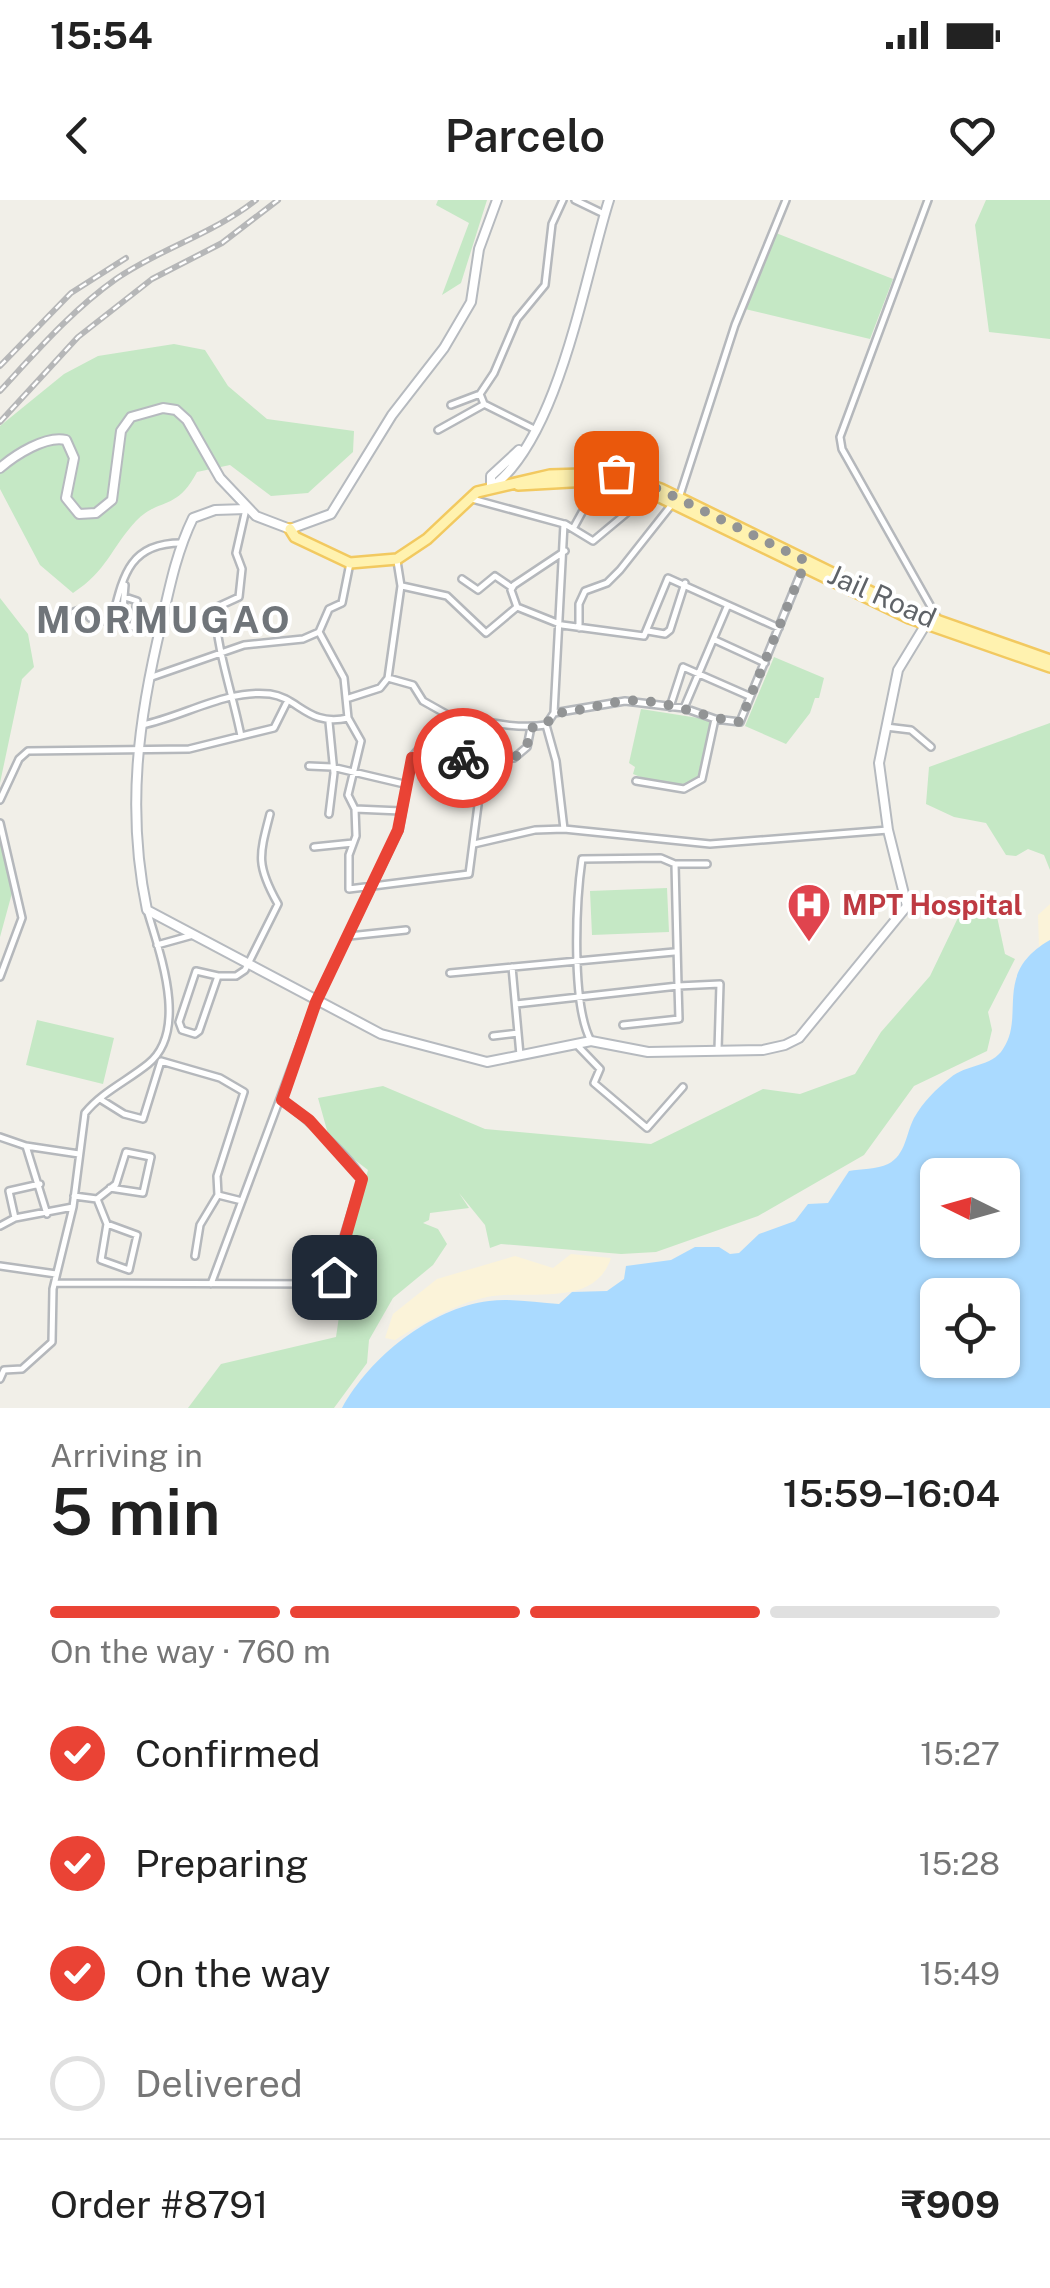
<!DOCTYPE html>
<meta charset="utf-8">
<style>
:root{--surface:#fff;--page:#f2f2f2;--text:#222;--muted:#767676;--line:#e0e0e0;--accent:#ea4335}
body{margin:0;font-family:"Public Sans",sans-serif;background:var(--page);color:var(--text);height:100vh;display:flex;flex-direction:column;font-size:38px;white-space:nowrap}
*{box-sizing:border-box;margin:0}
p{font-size:32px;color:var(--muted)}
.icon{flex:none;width:55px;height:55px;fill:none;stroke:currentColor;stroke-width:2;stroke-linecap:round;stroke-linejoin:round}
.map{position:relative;height:1208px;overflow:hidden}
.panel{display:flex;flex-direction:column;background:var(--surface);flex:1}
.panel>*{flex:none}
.needle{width:65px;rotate:275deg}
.buttons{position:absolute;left:920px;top:958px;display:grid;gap:20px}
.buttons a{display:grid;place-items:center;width:100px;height:100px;border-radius:15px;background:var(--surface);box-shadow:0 2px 8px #0004;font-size:50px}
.pin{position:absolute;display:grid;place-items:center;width:85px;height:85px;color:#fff;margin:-42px;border-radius:20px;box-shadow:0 5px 15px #0006}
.courier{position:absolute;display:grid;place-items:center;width:100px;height:100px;margin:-50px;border:8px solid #ea4335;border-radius:50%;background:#fff;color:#222;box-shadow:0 2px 12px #0007}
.overview em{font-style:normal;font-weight:600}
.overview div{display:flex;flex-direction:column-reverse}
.overview{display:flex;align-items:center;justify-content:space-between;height:170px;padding:0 50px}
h1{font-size:65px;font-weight:600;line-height:75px}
.bar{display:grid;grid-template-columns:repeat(4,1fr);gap:15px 10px;align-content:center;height:120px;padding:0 50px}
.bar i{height:12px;border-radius:8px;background:var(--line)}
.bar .on{background:var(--accent)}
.bar p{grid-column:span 4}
.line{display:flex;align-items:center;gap:25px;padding:0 50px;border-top:2px solid var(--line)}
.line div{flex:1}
ol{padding:0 50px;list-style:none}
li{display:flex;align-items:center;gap:30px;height:110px}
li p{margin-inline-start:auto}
li .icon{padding:10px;border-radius:50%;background:var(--accent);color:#fff;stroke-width:4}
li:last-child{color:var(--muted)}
li i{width:55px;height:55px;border:5px solid var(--line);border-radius:50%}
.status{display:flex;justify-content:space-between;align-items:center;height:70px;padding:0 50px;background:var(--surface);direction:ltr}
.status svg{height:28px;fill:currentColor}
header{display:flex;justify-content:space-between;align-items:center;height:130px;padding:0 50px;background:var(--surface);font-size:45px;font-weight:600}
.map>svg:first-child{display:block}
.green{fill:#c5e8c5}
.sand{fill:#fbf3d9}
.water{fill:#aadaff;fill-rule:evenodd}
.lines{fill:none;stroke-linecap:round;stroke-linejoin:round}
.street-casing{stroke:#b5b8bc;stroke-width:10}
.secondary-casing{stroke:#b6babf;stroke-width:12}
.primary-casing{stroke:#f2c960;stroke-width:14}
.street{stroke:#fff;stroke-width:5}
.secondary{stroke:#fff;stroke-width:8}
.primary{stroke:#fff2af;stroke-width:9}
.rail-casing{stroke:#b6b7b8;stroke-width:6}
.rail{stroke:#fff;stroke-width:2.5;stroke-dasharray:8;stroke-linecap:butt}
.done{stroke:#929495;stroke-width:10;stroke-dasharray:0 18}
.route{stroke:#ea4335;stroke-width:12}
.labels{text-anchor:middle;stroke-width:8;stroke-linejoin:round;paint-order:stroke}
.street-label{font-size:28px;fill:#5f6368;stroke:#fff}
.health-label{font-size:28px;font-weight:bold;fill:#be3a42;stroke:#fff;text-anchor:start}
.district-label{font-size:38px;font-weight:bold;letter-spacing:2.5px;fill:#70757a;stroke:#fff}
</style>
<div class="status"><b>15:54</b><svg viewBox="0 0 49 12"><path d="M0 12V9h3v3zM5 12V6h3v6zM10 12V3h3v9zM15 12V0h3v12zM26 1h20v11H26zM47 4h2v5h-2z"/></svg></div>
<header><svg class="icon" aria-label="back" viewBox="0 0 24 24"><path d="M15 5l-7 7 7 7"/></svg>Parcelo<svg class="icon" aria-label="heart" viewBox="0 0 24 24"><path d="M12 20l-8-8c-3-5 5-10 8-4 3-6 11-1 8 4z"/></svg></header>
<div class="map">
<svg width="1050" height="1208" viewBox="0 0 1050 1208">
<rect width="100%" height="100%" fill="#f1efe8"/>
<!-- green -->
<path class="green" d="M438,0H487L461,83L442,95L469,23L436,5Z
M986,0H1050V139L989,132L975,25Z
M776,33L893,79L870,139L745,109Z
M174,144L205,150L228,186L267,219L354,231L353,252L308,293L271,296L230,265L197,272C176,312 159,297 136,321C111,348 107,371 73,393L40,365L0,289V226L64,174L98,156Z
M0,398L28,434L34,467L22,479L0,583Z
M774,457L824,478L819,498H815L810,513L786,544L745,526Z
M641,509L711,520L697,580C673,589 656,583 633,574L635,567L629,563Z
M1050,523V670L1044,655L1028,649L1016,656L1006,655L986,623L954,617L926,604L929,567Z
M0,642L12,693L0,737Z
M667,688L669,732L592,735L590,691Z
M967,699L996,712L1005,754L1015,759L988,812L992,830L987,851L914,886L864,955L758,1016L656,1052L621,1054L501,1044L490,1048L485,1025L459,993L469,1008L430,1013L429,1020L423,1023L438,1029L447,1044L433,1065L393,1098L369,1140L367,1163L334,1208H188L221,1164L336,1137L346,1069L374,1039L363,1042L349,1061H343L368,970L330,941L318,898L383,886L485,929L651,944L763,889L800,894L855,874L881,832L930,776Z
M37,820L114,838L103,884L26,865Z"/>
<!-- sand -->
<path class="sand" d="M1050,704V740L1039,747L1038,715Z
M571,1054L611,1058C594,1109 529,1089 487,1097C454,1104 423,1123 395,1140L385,1138L393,1114L437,1079L515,1056L553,1068Z"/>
<!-- water -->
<path class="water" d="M1050,740V1208H342C370,1157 431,1108 489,1101C512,1098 537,1103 559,1104L572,1092L607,1091L624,1079L626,1066L671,1060L695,1047H719L730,1054L739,1053L759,1034L795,1021L808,1004L828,1003L849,971C861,969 877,969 888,964C906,955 906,933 914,918C923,902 936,889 950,878C966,864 992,867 1003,849C1026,815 992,773 1050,740ZM938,975H1002V1040H938ZM938,1095H1002V1160H938Z"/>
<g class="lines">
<defs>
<path id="street" d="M575,0L604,14
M928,0L840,237L842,249L939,421
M451,205L480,194
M438,230L483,205
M536,230L484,204L480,194L494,173L517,119L545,85L552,24L563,0
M679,298L735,125L786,0
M565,324L593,341L635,306L646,290
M574,327L586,305L589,283
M565,351L514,385L511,390L517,407L562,425L644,436L668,378L779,428
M397,361L401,386L388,478L413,485L423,501L448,515
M462,379L478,390L495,376L511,387
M402,386L447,396L486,433L517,407
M125,397L137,401L133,425
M74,412L85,408L90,418L159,432
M112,420C123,376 129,343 181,343
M122,422L125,385
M579,428V404L585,391L607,383L620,370L673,303
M648,431L665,434L670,430L685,383
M319,432L344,478L348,518L361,541L348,595L355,609L356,636L349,655V689L469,674L478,605
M715,440L765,463
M149,478L244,445L303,439L319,432L329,409L342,403L350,363
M349,498L380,488L388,478
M670,507L683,467L749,496
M684,508L727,407
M554,513L625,501L684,508L715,519
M142,525C183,517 226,489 270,494C299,498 308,527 348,518
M546,525L556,561L564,629
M886,527L911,530L931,547
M241,536C232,491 217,452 215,408L239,397L242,369L236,353L246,309
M412,557L514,558L527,547L531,527
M309,566L332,567L404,584
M636,581L684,589L702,579L715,519L740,522L803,368
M0,600L19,559L28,551L189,549L274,528L286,504
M355,609L401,611
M329,614L334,573L329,522
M0,623L22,718L0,777
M474,644L535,630L564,629L710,644L888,630
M314,647L353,643
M675,664H707
M349,736L406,730
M157,745L193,735
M512,767L518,833
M450,773L674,752
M218,776L196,771L179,822L182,830L195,834L199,831L218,776H236L245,770L278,704C256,665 259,656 270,614
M516,804L678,786L679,819L623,825
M493,836L518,833L520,855
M591,841C571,804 576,701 582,659L661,658L675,664L678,786L720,784L718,850
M576,844L600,869L594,883L647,928L683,887
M100,899L124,914L143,919L161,861L220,878L244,892L217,976L218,995L200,1025L195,1056
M0,937L26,946
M218,995L242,1001
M74,996L97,999L116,984L126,952L151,957L143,993L110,988
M97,999L107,1024L101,1060L129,1070L137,1035L107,1024
M47,1014L26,946L79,954
M15,1018L9,991L40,984
M0,1026L15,1018L73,1007
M0,1066L56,1074
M55,1083L329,1084L362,979C352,958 302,915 282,900
M211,1084L316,802L399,630L412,557L448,515C481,520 513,530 546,525L554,513L564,324L472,299
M0,1179L4,1170L22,1169L52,1142L53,1089L73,1007L85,913C102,892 127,881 148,864C189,831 160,754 148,713"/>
<path id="secondary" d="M0,268C15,255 46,235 66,240L74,258L66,298L79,314L96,313L112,300L121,231L131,217L163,208L176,210L187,220L220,278L256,316L290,329L331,314L392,215L444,148L471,102L479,49L497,0
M491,288C559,238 584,79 609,0
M491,288V276L519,250
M246,309L215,310L193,318C177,351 170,385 162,421C138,519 126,610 147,710L381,834L487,862L591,841L648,852L763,850L785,845L799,838L907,706L888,630L879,563L898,470L929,419"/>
<path id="primary" d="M518,285L606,280L643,289L909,418L1050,467
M290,329L295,337L350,363L397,359L427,339L477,292L550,275L616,273L661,289L908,410L1050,460"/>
</defs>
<!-- street casing -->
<use href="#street" class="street-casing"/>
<!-- secondary casing -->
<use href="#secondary" class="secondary-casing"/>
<!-- primary casing -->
<use href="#primary" class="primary-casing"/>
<!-- street -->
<use href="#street" class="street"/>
<!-- secondary -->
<use href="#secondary" class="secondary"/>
<!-- primary -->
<use href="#primary" class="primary"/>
<defs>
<path id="rail" d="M0,166L71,93L126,58
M0,191C36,152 72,110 116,79C161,48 213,34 256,0
M0,222L78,137L152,79L222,43L278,0"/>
</defs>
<!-- rail casing -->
<use href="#rail" class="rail-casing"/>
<!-- rail -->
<use href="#rail" class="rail"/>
</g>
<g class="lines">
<!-- done -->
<path class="done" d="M463,558H514L527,547L530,528L546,525L554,513C578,512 600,504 624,501C662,497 702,518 740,522L806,361L661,290L616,273"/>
<!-- route -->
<path class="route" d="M334,1077L362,979L309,920L282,900L316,802L398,630L412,558H463"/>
</g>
<!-- icons -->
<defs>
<symbol id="hospital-pin" viewBox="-11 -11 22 30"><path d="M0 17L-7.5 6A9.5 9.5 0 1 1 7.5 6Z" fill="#e0444e" stroke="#fff"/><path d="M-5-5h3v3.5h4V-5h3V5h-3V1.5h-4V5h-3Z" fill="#fff"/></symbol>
</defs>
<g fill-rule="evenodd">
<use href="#hospital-pin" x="784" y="680" width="50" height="68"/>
</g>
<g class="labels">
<!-- street labels -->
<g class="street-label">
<text transform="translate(882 396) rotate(24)" y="10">Jail Road</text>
</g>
<!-- health labels -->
<g class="health-label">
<text x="842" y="715">MPT Hospital</text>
</g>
<!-- district labels -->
<g class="district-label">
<text x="164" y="433">MORMUGAO</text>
</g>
</g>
</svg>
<div class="buttons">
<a><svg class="needle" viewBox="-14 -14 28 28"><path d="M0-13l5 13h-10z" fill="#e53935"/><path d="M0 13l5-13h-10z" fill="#767676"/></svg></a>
<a><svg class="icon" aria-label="locate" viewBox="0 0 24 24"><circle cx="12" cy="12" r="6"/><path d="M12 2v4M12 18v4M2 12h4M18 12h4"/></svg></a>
</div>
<div class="pin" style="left:616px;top:273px;background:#ea580c"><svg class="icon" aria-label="bag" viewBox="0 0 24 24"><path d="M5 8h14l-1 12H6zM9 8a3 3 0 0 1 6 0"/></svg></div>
<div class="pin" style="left:334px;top:1077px;background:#1f2937"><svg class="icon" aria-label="home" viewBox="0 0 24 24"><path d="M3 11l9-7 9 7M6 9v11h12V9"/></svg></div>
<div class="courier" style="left:463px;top:558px"><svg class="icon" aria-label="bike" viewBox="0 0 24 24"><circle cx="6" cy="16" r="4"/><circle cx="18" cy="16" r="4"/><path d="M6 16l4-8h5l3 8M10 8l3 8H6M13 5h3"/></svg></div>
</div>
<section class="panel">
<div class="overview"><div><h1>5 min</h1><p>Arriving in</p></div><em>15:59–16:04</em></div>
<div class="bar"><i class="on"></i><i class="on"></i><i class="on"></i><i></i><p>On the way · 760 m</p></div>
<ol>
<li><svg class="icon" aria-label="check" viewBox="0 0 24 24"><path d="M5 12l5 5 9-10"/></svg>Confirmed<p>15:27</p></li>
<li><svg class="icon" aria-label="check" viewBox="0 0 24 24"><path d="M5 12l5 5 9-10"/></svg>Preparing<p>15:28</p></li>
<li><svg class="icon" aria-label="check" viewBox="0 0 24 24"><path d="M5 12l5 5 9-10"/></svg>On the way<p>15:49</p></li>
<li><i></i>Delivered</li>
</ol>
<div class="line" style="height:130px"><div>Order #8791</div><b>₹909</b></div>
</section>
